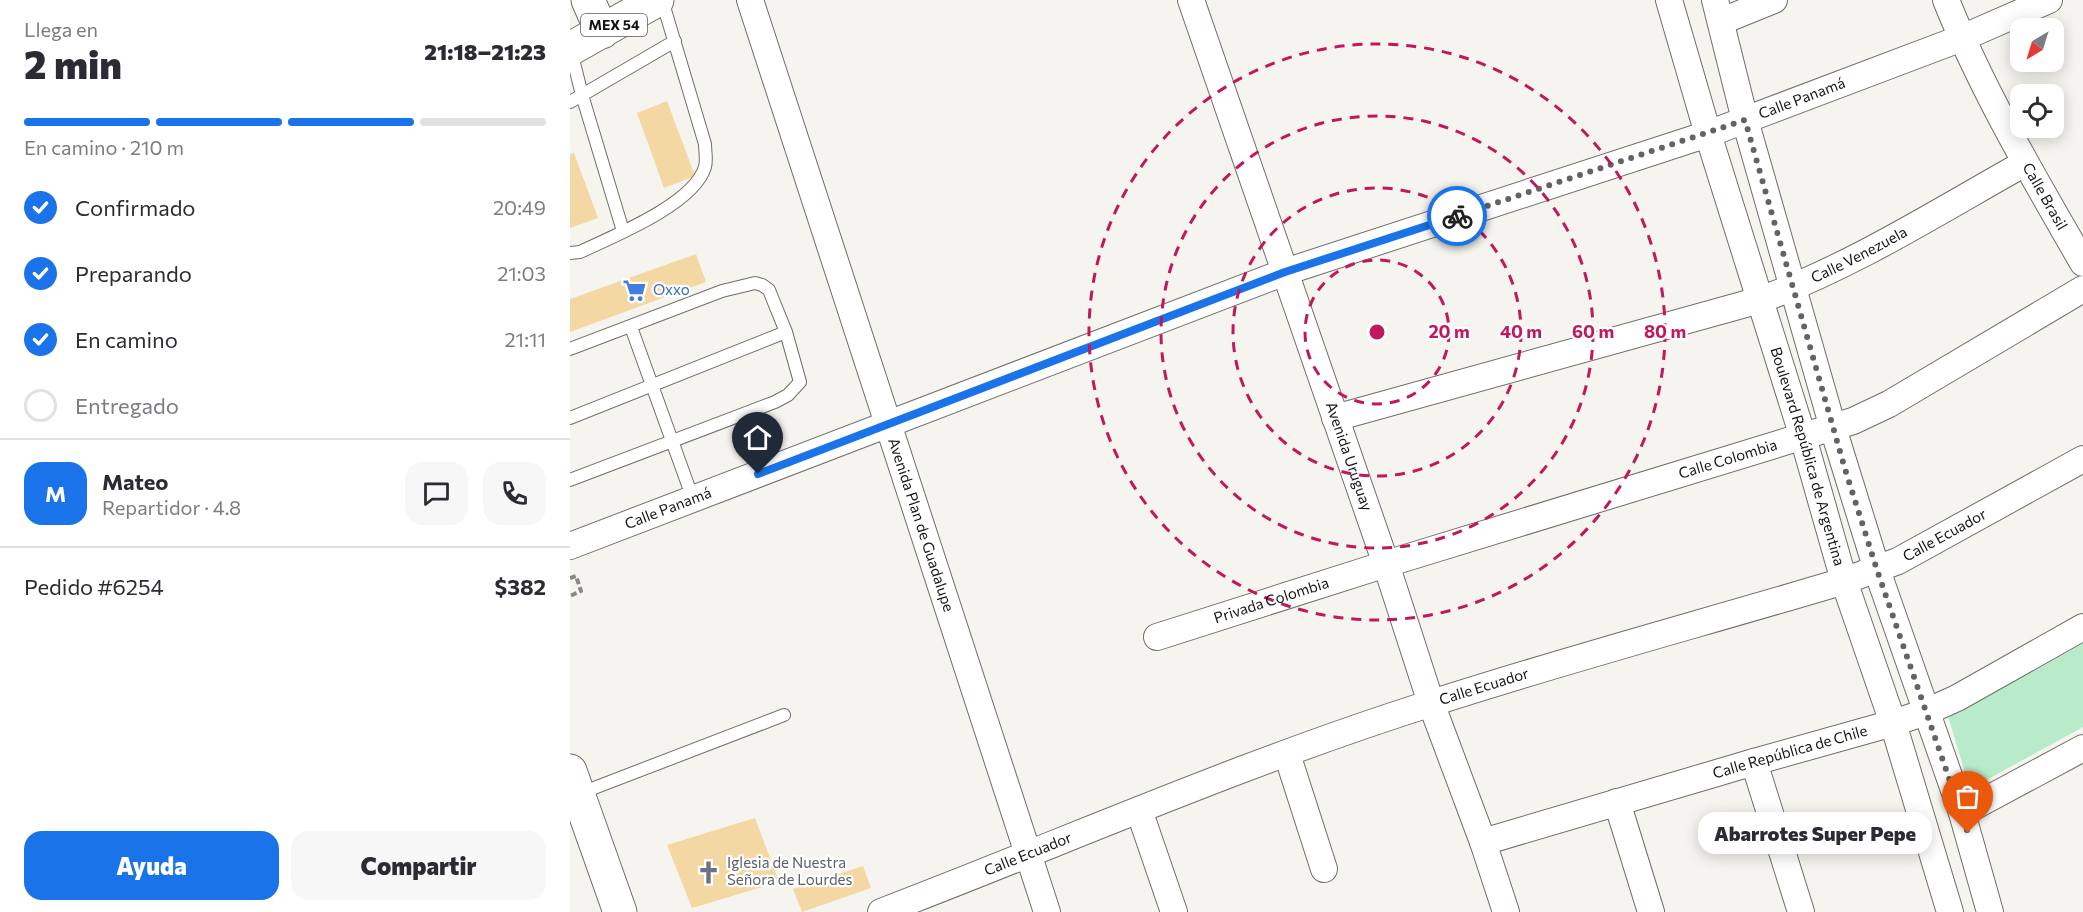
<!DOCTYPE html>
<html lang="es">
<meta charset="utf-8">
<style>
:root{--surface:#fff;--page:#f7f7f7;--text:#2b2b33;--muted:#7c7c81;--line:#e1e1e2;--accent:#1a73e8}
body{margin:0;font-family:Commissioner,sans-serif;background:var(--page);color:var(--text);height:100vh;display:flex;flex-direction:column;font-size:22px;white-space:nowrap}
*{box-sizing:border-box;margin:0}
p{font-size:20px;color:var(--muted)}
.icon{flex:none;width:33px;height:33px;fill:none;stroke:currentColor;stroke-width:2;stroke-linecap:round;stroke-linejoin:round}
.map{position:relative;flex:1;overflow:hidden}
.side{display:flex;flex-direction:column;background:var(--surface);width:570px}
.side>*{flex:none}
.needle{width:39px;rotate:218deg}
.tools{position:absolute;left:1440px;top:18px;display:grid;gap:12px}
.tools a{display:grid;place-items:center;width:54px;height:54px;border-radius:12px;background:var(--surface);box-shadow:0 3px 15px #0003;font-size:30px}
.pin{position:absolute;display:grid;place-items:center;width:51px;height:51px;color:#fff;margin:-62px -26px;border-radius:50% 50% 50% 0;rotate:-45deg;box-shadow:0 0 6px #0007}
.pin .icon{rotate:45deg}
.courier{position:absolute;display:grid;place-items:center;width:60px;height:60px;margin:-30px;border:4px solid #1a73e8;border-radius:50%;background:#fff;color:#222;box-shadow:0 2px 8px #0007}
.bubble{position:absolute;height:42px;border-radius:18px;background:var(--surface);box-shadow:0 3px 15px #0003;font-size:20px;font-weight:800;line-height:42px;text-align:center}
.headline em{font-style:normal;font-weight:800}
.headline div{display:flex;flex-direction:column-reverse}
.headline{display:flex;align-items:center;justify-content:space-between;height:102px;padding:0 24px}
h1{font-size:39px;font-weight:800;line-height:45px}
.bar{display:grid;grid-template-columns:repeat(4,1fr);gap:9px 6px;align-content:center;height:72px;padding:0 24px}
.bar i{height:8px;border-radius:4px;background:var(--line)}
.bar .current{background:var(--accent)}
.bar p{grid-column:span 4}
.line{display:flex;align-items:center;gap:15px;padding:0 24px;border-top:2px solid var(--line)}
.line div{flex:1}
.round{display:grid;place-items:center;flex:none;width:63px;height:63px;border-radius:18px;background:var(--page)}
ol{padding:0 24px;list-style:none}
li{display:flex;align-items:center;gap:18px;height:66px}
li p{margin-inline-start:auto}
li .icon{padding:6px;border-radius:50%;background:var(--accent);color:#fff;stroke-width:4}
li:last-child{color:var(--muted)}
li i{width:33px;height:33px;border:3px solid var(--line);border-radius:50%}
.button{display:flex;gap:12px;margin-top:auto;padding:12px 24px}
.button a{flex:1;height:69px;border-radius:18px;background:var(--accent);color:#fff;font-size:24px;font-weight:800;line-height:69px;text-align:center}
.button a+a{background:var(--page);color:var(--text)}
main{display:flex;flex:1;min-height:0}
.map>svg:first-child{display:block}
.green{fill:#b8ebc9}
.building{fill:#f4d8a3}
.lines{fill:none;stroke-linecap:round;stroke-linejoin:round}
.lane-casing{stroke:#716e6a;stroke-width:14}
.street-casing{stroke:#716e6a;stroke-width:28}
.primary-casing{stroke:#716e6a;stroke-width:35}
.path{stroke:#888784;stroke-width:4;stroke-dasharray:6 3;stroke-linecap:butt}
.lane{stroke:#fff;stroke-width:12}
.street{stroke:#fff;stroke-width:26}
.primary{stroke:#fff;stroke-width:33}
.done{stroke:#646361;stroke-width:6;stroke-dasharray:0 10.8}
.route{stroke:#1a73e8;stroke-width:8}
.ring{fill:none;stroke:#c2185b;stroke-width:3;stroke-dasharray:10 8}
.labels{text-anchor:middle;stroke-width:4.5;stroke-linejoin:round;paint-order:stroke}
.shield{fill:#fff;stroke:#5c5b5a;stroke-width:1.5}
.shield-label{font-size:14px;font-weight:bold;fill:#161514}
.street-label{font-size:15px;fill:#161514;stroke:#fff}
.shop-label{font-size:15px;fill:#366cbe;stroke:#fff;text-anchor:start}
.worship-label{font-size:15px;fill:#5b616d;stroke:#fff;text-anchor:start}
.centre{fill:#c2185b;stroke:#fff;stroke-width:3}
.ring-label{font-size:18px;text-anchor:middle;font-weight:bold;fill:#c2185b;stroke:#fff;stroke-width:4.5;stroke-linejoin:round;paint-order:stroke}
</style>
<main>
<section class="side">
<div class="headline"><div><h1>2 min</h1><p>Llega en</p></div><em>21:18–21:23</em></div>
<div class="bar"><i class="current"></i><i class="current"></i><i class="current"></i><i></i><p>En camino · 210 m</p></div>
<ol>
<li><svg class="icon" aria-label="check" viewBox="0 0 24 24"><path d="M5 12l5 5 9-10"/></svg>Confirmado<p>20:49</p></li>
<li><svg class="icon" aria-label="check" viewBox="0 0 24 24"><path d="M5 12l5 5 9-10"/></svg>Preparando<p>21:03</p></li>
<li><svg class="icon" aria-label="check" viewBox="0 0 24 24"><path d="M5 12l5 5 9-10"/></svg>En camino<p>21:11</p></li>
<li><i></i>Entregado</li>
</ol>
<div class="line" style="height:108px"><b class="round" style="background:var(--accent);color:#fff">M</b><div><b>Mateo</b><p>Repartidor · 4.8</p></div><a class="round"><svg class="icon" aria-label="chat" viewBox="0 0 24 24"><path d="M4 5h16v11H9l-5 4z"/></svg></a><a class="round"><svg class="icon" aria-label="phone" viewBox="0 0 24 24"><path d="M5 4h4l2 5-3 2q2 4 5 5l2-3 5 2v4C11 20 4 13 5 4z"/></svg></a></div>
<div class="line" style="height:78px"><div>Pedido #6254</div><b>$382</b></div>
<div class="button"><a>Ayuda</a><a>Compartir</a></div>
</section>
<div class="map">
<svg width="1513" height="912" viewBox="0 0 1513 912">
<rect width="100%" height="100%" fill="#f6f4ef"/>
<!-- green -->
<path class="green" d="M1513,640V727L1400,789L1378,716Z"/>
<!-- building -->
<path class="building" d="M97,101L125,176L94,188L67,113Z
M4,153L28,218L0,228V154Z
M126,254L136,282L0,332V299Z
M185,818L209,882L122,908L97,845Z
M293,866L301,888L232,912L223,889Z"/>
<g class="lines">
<defs>
<path id="lane" d="M1,51L12,95L53,231
M0,102L105,41
M0,253L10,252C44,236 124,204 135,167C137,160 135,151 135,144L92,0
M61,327L123,499
M0,349L152,291L185,283L192,285L199,290L203,300L216,332L230,382L218,395L205,402L0,480
M0,418L216,332
M11,793L214,715"/>
<g id="street">
<path id="s1" d="M180,0L477,912"/>
<path id="s2" d="M621,0L816,564L861,703L913,842L936,912"/>
<path id="s3" d="M1099,0L1138,134L1233,437L1274,581L1323,723L1380,912"/>
<path d="M1145,0L1175,120L1263,428L1307,570L1392,813L1420,912"/>
<path id="s4" d="M1376,0C1413,92 1464,178 1513,263"/>
<path d="M1152,21L1204,0"/>
<path id="s5" d="M765,418L1190,300C1283,266 1369,211 1455,163"/>
<path id="s6" d="M0,546L715,272L1138,134L1392,38L1479,0"/>
<path id="s7" d="M587,637L816,564L1283,421L1319,404L1513,289"/>
<path d="M717,754L754,869"/>
<path d="M1184,762L1231,912"/>
<path d="M1047,802L1081,912"/>
<path d="M569,810L604,912"/>
<path d="M1392,813L1513,748"/>
<path id="s8" d="M913,842L1184,762L1323,723L1356,712L1387,698L1513,627"/>
<path id="s9" d="M311,912C494,842 675,762 862,703C998,659 1137,622 1274,581L1328,561L1513,459"/>
</g>
<path id="primary" d="M18,0L32,32
M0,49L87,0
M0,771L50,912"/>
</defs>
<!-- lane casing -->
<use href="#lane" class="lane-casing"/>
<!-- street casing -->
<use href="#street" class="street-casing"/>
<!-- primary casing -->
<use href="#primary" class="primary-casing"/>
<!-- path -->
<path class="path" d="M0,578L6,576L11,591L0,596"/>
<!-- lane -->
<use href="#lane" class="lane"/>
<!-- street -->
<use href="#street" class="street"/>
<!-- primary -->
<use href="#primary" class="primary"/>
</g>
<g class="lines">
<!-- done -->
<path class="done" d="M887,216L1175,120L1275,469L1307,570L1398,833"/>
<!-- route -->
<path class="route" d="M188,474L715,272L887,216"/>
</g>
<!-- distance rings -->
<g class="ring">
<circle cx="807" cy="332" r="72"/>
<circle cx="807" cy="332" r="144"/>
<circle cx="807" cy="332" r="216"/>
<circle cx="807" cy="332" r="288"/>
</g>
<!-- icons -->
<defs>
<symbol id="supermarket-bare" viewBox="-9 -9 18 18"><path d="M-6-5.5h2.5l.6 2H6L4.5 2H-2.5L-4.4-4H-6ZM-1.5 3.2a1.3 1.3 0 1 0 .1 0ZM3 3.2a1.3 1.3 0 1 0 .1 0Z" fill="#3f7fe0" stroke="#fff" stroke-width="2.5" paint-order="stroke"/></symbol>
<symbol id="church-bare" viewBox="-9 -9 18 18"><path d="M-1.2-6h2.4v3.5h3.3v2.4h-3.3V6h-2.4V-.1h-3.3v-2.4h3.3Z" fill="#6b7280" stroke="#fff" stroke-width="2.5" paint-order="stroke"/></symbol>
</defs>
<g fill-rule="evenodd">
<use href="#supermarket-bare" x="48" y="274" width="33" height="33"/>
<use href="#church-bare" x="122" y="856" width="33" height="33"/>
</g>
<g class="labels">
<!-- shield labels -->
<rect class="shield" x="11" y="14" width="66" height="22" rx="4.5"/>
<g class="shield-label">
<text x="44" y="30">MEX 54</text>
</g>
<!-- street labels -->
<g class="street-label">
<text dy="5" stroke="none"><textPath href="#s6" startOffset="1311">Calle Panamá</textPath></text>
<text dy="5" stroke="none"><textPath href="#s4" startOffset="220">Calle Brasil</textPath></text>
<text dy="5" stroke="none"><textPath href="#s5" startOffset="550">Calle Venezuela</textPath></text>
<text dy="5" stroke="none"><textPath href="#s2" startOffset="483">Avenida Uruguay</textPath></text>
<text dy="5" stroke="none"><textPath href="#s3" startOffset="477">Boulevard República de Argentina</textPath></text>
<text dy="5" stroke="none"><textPath href="#s7" startOffset="598">Calle Colombia</textPath></text>
<text dy="5" stroke="none"><textPath href="#s6" startOffset="105">Calle Panamá</textPath></text>
<text dy="5" stroke="none"><textPath href="#s1" startOffset="552">Avenida Plan de Guadalupe</textPath></text>
<text dy="5" stroke="none"><textPath href="#s9" startOffset="1130">Calle Ecuador</textPath></text>
<text dy="5" stroke="none"><textPath href="#s7" startOffset="120">Privada Colombia</textPath></text>
<text dy="5" stroke="none"><textPath href="#s9" startOffset="644">Calle Ecuador</textPath></text>
<text dy="5" stroke="none"><textPath href="#s8" startOffset="320">Calle República de Chile</textPath></text>
<text dy="5" stroke="none"><textPath href="#s9" startOffset="158">Calle Ecuador</textPath></text>
</g>
<!-- shop labels -->
<g class="shop-label">
<text x="83" y="295">Oxxo</text>
</g>
<!-- worship labels -->
<g class="worship-label">
<text x="157" y="868">Iglesia de Nuestra<tspan x="157" dy="17">Señora de Lourdes</tspan></text>
</g>
</g>
<circle cx="807" cy="332" r="9" class="centre"/>
<g class="ring-label">
<text x="879" y="338">20 m</text>
<text x="951" y="338">40 m</text>
<text x="1023" y="338">60 m</text>
<text x="1095" y="338">80 m</text>
</g>
</svg>
<div class="tools">
<a><svg class="needle" viewBox="-14 -14 28 28"><path d="M0-13l5 13h-10z" fill="#e53935"/><path d="M0 13l5-13h-10z" fill="#7c7c81"/></svg></a>
<a><svg class="icon" aria-label="locate" viewBox="0 0 24 24"><circle cx="12" cy="12" r="6"/><path d="M12 2v4M12 18v4M2 12h4M18 12h4"/></svg></a>
</div>
<div class="pin" style="left:1398px;top:833px;background:#ea580c"><svg class="icon" aria-label="bag" viewBox="0 0 24 24"><path d="M5 8h14l-1 12H6zM9 8a3 3 0 0 1 6 0"/></svg></div>
<div class="pin" style="left:188px;top:474px;background:#1f2937"><svg class="icon" aria-label="home" viewBox="0 0 24 24"><path d="M3 11l9-7 9 7M6 9v11h12V9"/></svg></div>
<div class="courier" style="left:887px;top:216px"><svg class="icon" aria-label="bike" viewBox="0 0 24 24"><circle cx="6" cy="16" r="4"/><circle cx="18" cy="16" r="4"/><path d="M6 16l4-8h5l3 8M10 8l3 8H6M13 5h3"/></svg></div>
<div class="bubble" style="left:1128px;top:812px;width:234px">Abarrotes Super Pepe</div>
</div>
</main>
